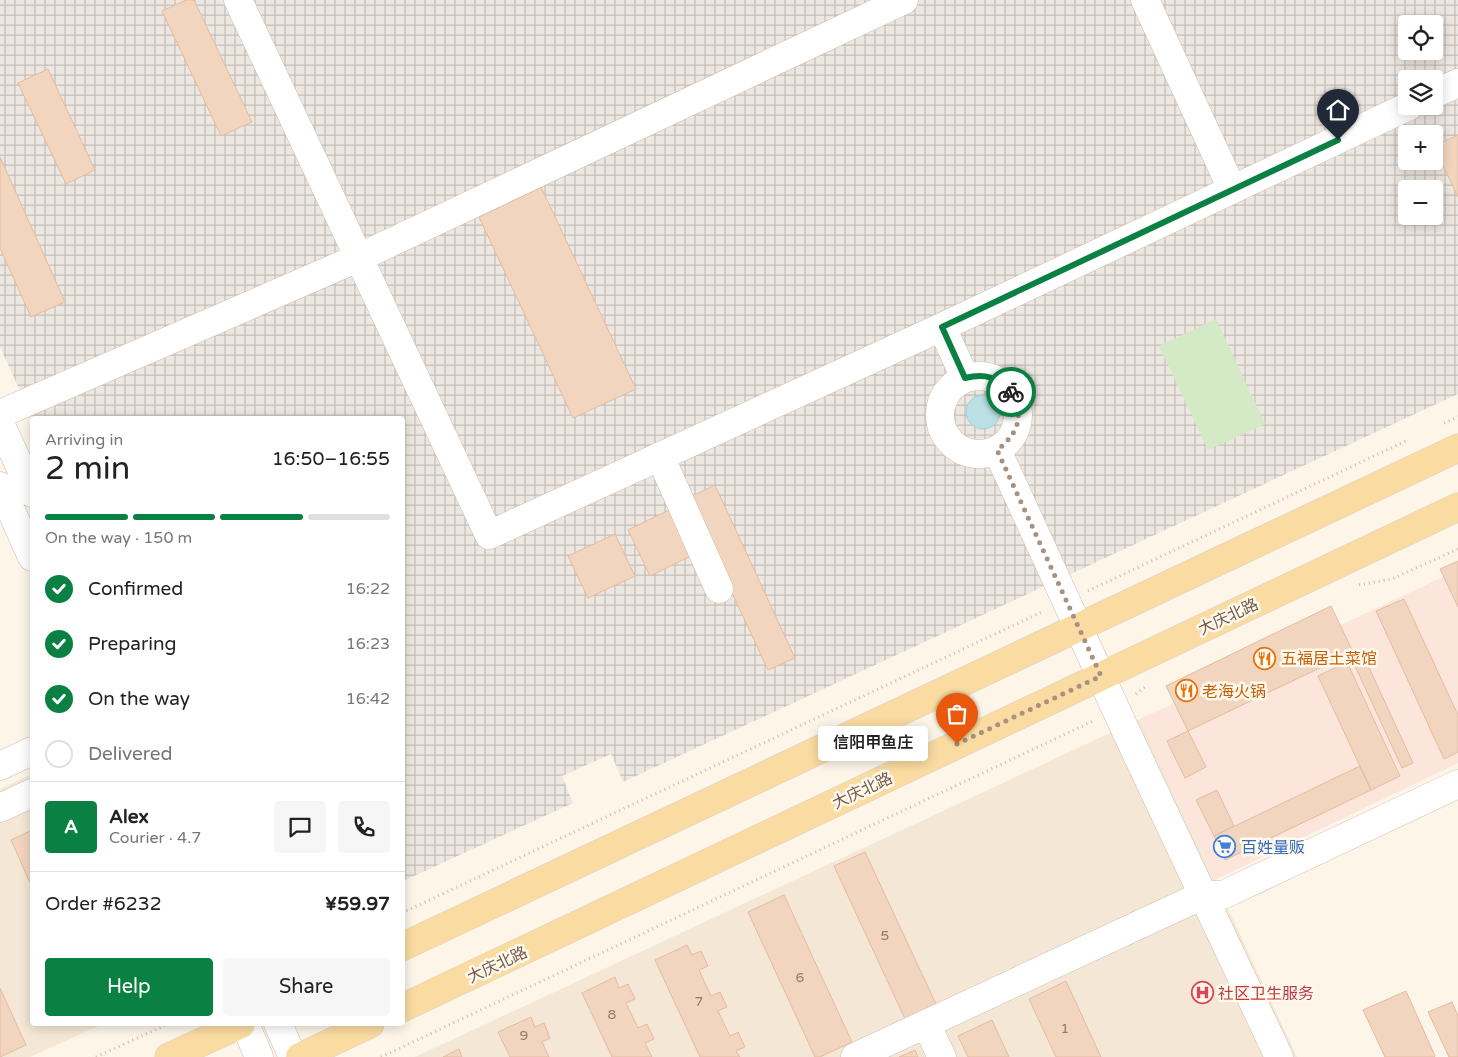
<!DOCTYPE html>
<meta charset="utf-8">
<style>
:root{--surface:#fff;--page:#f6f6f6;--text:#222;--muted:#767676;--line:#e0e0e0;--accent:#0b8043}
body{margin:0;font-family:"Varela Round","Noto Sans SC",sans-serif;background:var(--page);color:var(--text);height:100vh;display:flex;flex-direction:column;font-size:19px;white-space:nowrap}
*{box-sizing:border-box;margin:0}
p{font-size:16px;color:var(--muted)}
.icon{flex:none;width:28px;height:28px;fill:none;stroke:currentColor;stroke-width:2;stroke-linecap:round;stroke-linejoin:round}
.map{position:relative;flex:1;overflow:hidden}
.side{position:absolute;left:30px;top:416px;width:375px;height:610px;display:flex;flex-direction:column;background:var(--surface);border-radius:5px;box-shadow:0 2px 12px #0003}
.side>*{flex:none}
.controls{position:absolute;left:1398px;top:15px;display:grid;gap:10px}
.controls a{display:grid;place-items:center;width:45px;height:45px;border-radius:5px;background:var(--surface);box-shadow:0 2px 12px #0003;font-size:25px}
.pin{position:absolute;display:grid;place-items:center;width:42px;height:42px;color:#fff;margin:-51px -21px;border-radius:50% 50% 50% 0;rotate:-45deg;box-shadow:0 0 5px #0007}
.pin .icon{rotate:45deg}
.courier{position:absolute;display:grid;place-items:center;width:50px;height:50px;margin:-25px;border:4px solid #0b8043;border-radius:50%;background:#fff;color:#222;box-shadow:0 1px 6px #0007}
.bubble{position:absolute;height:35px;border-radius:5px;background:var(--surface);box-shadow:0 2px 12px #0003;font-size:16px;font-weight:600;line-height:35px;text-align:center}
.head em{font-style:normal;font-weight:600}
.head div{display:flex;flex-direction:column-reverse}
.head{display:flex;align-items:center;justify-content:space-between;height:85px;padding:0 15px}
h1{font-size:32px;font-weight:600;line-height:38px}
.bar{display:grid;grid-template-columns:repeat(4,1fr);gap:8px 5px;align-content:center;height:60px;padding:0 15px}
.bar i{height:6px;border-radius:4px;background:var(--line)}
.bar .on{background:var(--accent)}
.bar p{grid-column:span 4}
.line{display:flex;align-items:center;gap:12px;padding:0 15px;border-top:1px solid var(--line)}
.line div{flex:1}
.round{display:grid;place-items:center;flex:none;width:52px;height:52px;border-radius:5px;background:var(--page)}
ol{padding:0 15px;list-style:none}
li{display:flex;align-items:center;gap:15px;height:55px}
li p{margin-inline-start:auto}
li .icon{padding:5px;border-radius:50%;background:var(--accent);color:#fff;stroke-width:4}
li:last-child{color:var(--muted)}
li i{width:28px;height:28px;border:2px solid var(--line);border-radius:50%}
.button{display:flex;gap:10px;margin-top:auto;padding:10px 15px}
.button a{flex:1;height:58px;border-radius:5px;background:var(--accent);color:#fff;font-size:20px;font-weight:600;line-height:58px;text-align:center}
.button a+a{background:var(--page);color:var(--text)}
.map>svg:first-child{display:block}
.residential{fill:#f4e7d6}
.commercial{fill:#fce6dc}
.industrial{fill:url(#industrial-grid);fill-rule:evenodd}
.pitch{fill:#d4eac6}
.water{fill:#bcdfe6;stroke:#a2cfd8}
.building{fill:#f2d5bf;stroke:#e4bba0}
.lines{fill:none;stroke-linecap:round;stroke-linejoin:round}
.minor-casing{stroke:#cebdae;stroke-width:29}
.major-casing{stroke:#d9d1cd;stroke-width:29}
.path{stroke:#d7b8a2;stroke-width:3;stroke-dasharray:1 4;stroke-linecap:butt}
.minor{stroke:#fff;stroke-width:28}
.major{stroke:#fadba1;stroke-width:28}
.done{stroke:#a69283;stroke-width:5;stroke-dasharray:0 9}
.route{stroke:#0b8043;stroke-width:6}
.labels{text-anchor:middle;stroke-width:5;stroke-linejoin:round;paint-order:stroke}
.number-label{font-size:14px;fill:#967a69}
.street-label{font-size:16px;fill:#775c4c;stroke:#fff9ee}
.food-label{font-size:16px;fill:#c56008;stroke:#fff9ee;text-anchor:start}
.shop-label{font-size:16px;fill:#366cbe;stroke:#fff9ee;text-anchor:start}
.health-label{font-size:16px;fill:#be3a42;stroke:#fff9ee;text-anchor:start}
</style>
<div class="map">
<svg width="1458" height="1057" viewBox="0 0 1458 1057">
<defs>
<pattern id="industrial-grid" width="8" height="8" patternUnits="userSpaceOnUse" patternTransform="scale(1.25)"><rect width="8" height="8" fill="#ede7e1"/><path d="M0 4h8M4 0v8" fill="none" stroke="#c5beb9"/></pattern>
</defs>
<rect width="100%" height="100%" fill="#fcf5e8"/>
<!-- residential -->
<path class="residential" d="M1140,719L1297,1057H415Z
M32,774V1024H103L30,1057H0V789Z"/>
<!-- commercial -->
<path class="commercial" d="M1458,570V763L1215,880L1140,719Z"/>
<!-- industrial -->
<path class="industrial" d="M0,0H1458V394L623,782L611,754L562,776L573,803L403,881L402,419H33L0,347ZM1406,24H1434V51H1406ZM1406,79H1434V106H1406ZM1406,134H1434V161H1406ZM1406,189H1434V216H1406Z"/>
<!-- pitch -->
<path class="pitch" d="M1216,319L1265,424L1208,450L1159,346Z"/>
<!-- water -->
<path class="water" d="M966 412a17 17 0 1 1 34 0a17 17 0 1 1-34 0Z"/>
<!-- building -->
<path class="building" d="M186,0H194L252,122L221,136L162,11Z
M48,69L95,170L66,184L18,83Z
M1458,135V197L1434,146Z
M0,157L65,302L31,317L0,248Z
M541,187L636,389L573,418L479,217Z
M715,485L795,658L768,670L688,498Z
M673,508L695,554L650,576L628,530Z
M615,534L635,576L588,598L568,556Z
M1458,561V607L1440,569Z
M1404,599L1458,715V752L1444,759L1376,611Z
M1331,606L1353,652L1188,731L1166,686Z
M1366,661L1413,763L1402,768L1355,666Z
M1347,662L1400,776L1371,790L1318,676Z
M1188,731L1206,767L1185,778L1167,741Z
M1360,766L1371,790L1225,860L1214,836Z
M1217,790L1234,826L1214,836L1196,800Z
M32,830V887L11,840Z
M865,852L936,1004L905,1019L834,866Z
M784,895L852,1042L820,1057H815L748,912Z
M687,945L692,955L701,951L708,966L699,970L711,996L720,992L727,1007L718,1011L730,1036L738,1032L745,1047L736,1051L740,1057H700L655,960Z
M615,977L619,988L628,984L635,999L626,1003L638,1028L647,1024L654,1039L645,1043L652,1057H612L582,993Z
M1066,981L1101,1057H1056L1029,999Z
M0,988L26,1045L0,1057Z
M1406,991L1435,1056L1434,1057H1385L1363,1010Z
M1452,1002L1458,1016V1057H1449L1428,1012Z
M531,1017L535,1027L544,1023L550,1038L542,1042L549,1057H510L498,1032Z
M992,1020L1009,1057H968L958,1036Z
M459,1049L462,1057H443Z
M915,1050L918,1057H899Z"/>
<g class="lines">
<defs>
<path id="minor" d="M238,0L489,535L942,327L1409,106
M1145,0L1232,189
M1434,94L1458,83
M942,327L965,378
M940 415a39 39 0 1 1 78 0a39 39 0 1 1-78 0Z
M0,414L358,258L904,0
M0,423L32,493
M997,450L1124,727L1279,1057
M660,456L719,589
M0,486L32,557
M0,766L32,751
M0,808L32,793
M245,1024L259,1057
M278,1024L293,1057
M926,1024L942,1057
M855,1057L1203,895H1223L1458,784"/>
<path id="major" d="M402,947L1458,448
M402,1008L1458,507
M169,1057L241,1024
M300,1057L370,1024"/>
</defs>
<!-- minor casing -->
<use href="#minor" class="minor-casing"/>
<!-- major casing -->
<use href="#major" class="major-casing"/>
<!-- path -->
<path class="path" d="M1444,423L1458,417
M1359,585L1392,579L1458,549
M1088,591L1408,440
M1136,694L1146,686
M402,913L1044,611
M96,1057L168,1024
M381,1057L1093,721"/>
<!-- minor -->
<use href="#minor" class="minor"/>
<!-- major -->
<use href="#major" class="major"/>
</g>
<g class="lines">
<!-- done -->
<path class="done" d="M957,744L1101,676L997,450C1018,434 1025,416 1011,392"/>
<!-- route -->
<path class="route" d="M1011,392C996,377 986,373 965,378L942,327L1338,140"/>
</g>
<!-- icons -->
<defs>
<symbol id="restaurant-ring" viewBox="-11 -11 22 22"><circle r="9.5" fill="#fff9ee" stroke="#e8710a" stroke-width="1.5"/><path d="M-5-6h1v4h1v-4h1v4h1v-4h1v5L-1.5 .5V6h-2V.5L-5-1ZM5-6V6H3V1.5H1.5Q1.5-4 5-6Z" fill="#e8710a"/></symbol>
<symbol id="supermarket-ring" viewBox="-11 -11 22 22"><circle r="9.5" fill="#fff9ee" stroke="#3f7fe0" stroke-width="1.5"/><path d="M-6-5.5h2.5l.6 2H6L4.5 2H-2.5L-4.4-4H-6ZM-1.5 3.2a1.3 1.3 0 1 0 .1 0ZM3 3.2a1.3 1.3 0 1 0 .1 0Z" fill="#3f7fe0"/></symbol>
<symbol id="hospital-ring" viewBox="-11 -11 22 22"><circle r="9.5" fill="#fff9ee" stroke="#e0444e" stroke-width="1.5"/><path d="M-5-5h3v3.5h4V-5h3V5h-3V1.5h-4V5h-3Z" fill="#e0444e"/></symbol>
</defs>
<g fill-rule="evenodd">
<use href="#restaurant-ring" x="1252" y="646" width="25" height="25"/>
<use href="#restaurant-ring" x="1174" y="678" width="25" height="25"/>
<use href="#supermarket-ring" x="1212" y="834" width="25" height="25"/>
<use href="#hospital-ring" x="1190" y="980" width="25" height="25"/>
</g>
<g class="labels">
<!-- number labels -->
<g class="number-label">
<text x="885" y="940">5</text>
<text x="800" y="982">6</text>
<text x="699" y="1006">7</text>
<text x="612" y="1019">8</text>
<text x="1065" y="1033">1</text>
<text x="524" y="1040">9</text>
</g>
<!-- street labels -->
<g class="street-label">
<text transform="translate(1228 616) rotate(-25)" y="6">大庆北路</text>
<text transform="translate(862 790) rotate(-25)" y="6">大庆北路</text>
<text transform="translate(497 964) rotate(-25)" y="6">大庆北路</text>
</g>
<!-- food labels -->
<g class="food-label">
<text x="1281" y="664">五福居土菜馆</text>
<text x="1202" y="697">老海火锅</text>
</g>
<!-- shop labels -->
<g class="shop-label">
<text x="1241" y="853">百姓量贩</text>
</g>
<!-- health labels -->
<g class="health-label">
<text x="1218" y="999">社区卫生服务</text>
</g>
</g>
</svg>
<div class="controls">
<a><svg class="icon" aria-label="locate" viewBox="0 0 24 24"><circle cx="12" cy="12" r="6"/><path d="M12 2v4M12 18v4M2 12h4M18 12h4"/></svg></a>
<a><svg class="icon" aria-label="layers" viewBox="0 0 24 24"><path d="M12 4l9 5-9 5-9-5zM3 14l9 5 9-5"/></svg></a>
<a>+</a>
<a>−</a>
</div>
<div class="pin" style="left:957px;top:744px;background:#ea580c"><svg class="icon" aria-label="bag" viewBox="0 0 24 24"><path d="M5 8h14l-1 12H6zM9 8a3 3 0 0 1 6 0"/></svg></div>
<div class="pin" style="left:1338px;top:140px;background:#1f2937"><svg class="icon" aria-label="home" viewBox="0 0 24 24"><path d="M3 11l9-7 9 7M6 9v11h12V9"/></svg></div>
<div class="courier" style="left:1011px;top:392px"><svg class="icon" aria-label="bike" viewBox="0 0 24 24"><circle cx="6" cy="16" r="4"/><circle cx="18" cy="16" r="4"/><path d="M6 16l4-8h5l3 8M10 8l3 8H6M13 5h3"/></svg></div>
<div class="bubble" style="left:818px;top:726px;width:110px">信阳甲鱼庄</div>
<section class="side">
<div class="head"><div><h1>2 min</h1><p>Arriving in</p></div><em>16:50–16:55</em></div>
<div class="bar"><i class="on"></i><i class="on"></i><i class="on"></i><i></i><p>On the way · 150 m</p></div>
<ol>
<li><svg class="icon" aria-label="check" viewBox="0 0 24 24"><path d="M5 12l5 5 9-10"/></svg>Confirmed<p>16:22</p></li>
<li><svg class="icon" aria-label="check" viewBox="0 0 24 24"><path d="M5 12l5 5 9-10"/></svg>Preparing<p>16:23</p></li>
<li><svg class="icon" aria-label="check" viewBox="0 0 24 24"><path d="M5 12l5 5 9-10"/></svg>On the way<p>16:42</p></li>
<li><i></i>Delivered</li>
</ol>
<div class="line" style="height:90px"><b class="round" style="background:var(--accent);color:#fff">A</b><div><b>Alex</b><p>Courier · 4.7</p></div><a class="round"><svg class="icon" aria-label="chat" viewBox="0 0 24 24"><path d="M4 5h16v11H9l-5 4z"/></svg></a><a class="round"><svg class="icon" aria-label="phone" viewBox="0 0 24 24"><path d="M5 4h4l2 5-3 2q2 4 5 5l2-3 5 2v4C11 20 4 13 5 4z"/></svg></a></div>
<div class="line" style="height:65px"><div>Order #6232</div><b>¥59.97</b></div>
<div class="button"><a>Help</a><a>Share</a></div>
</section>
</div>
